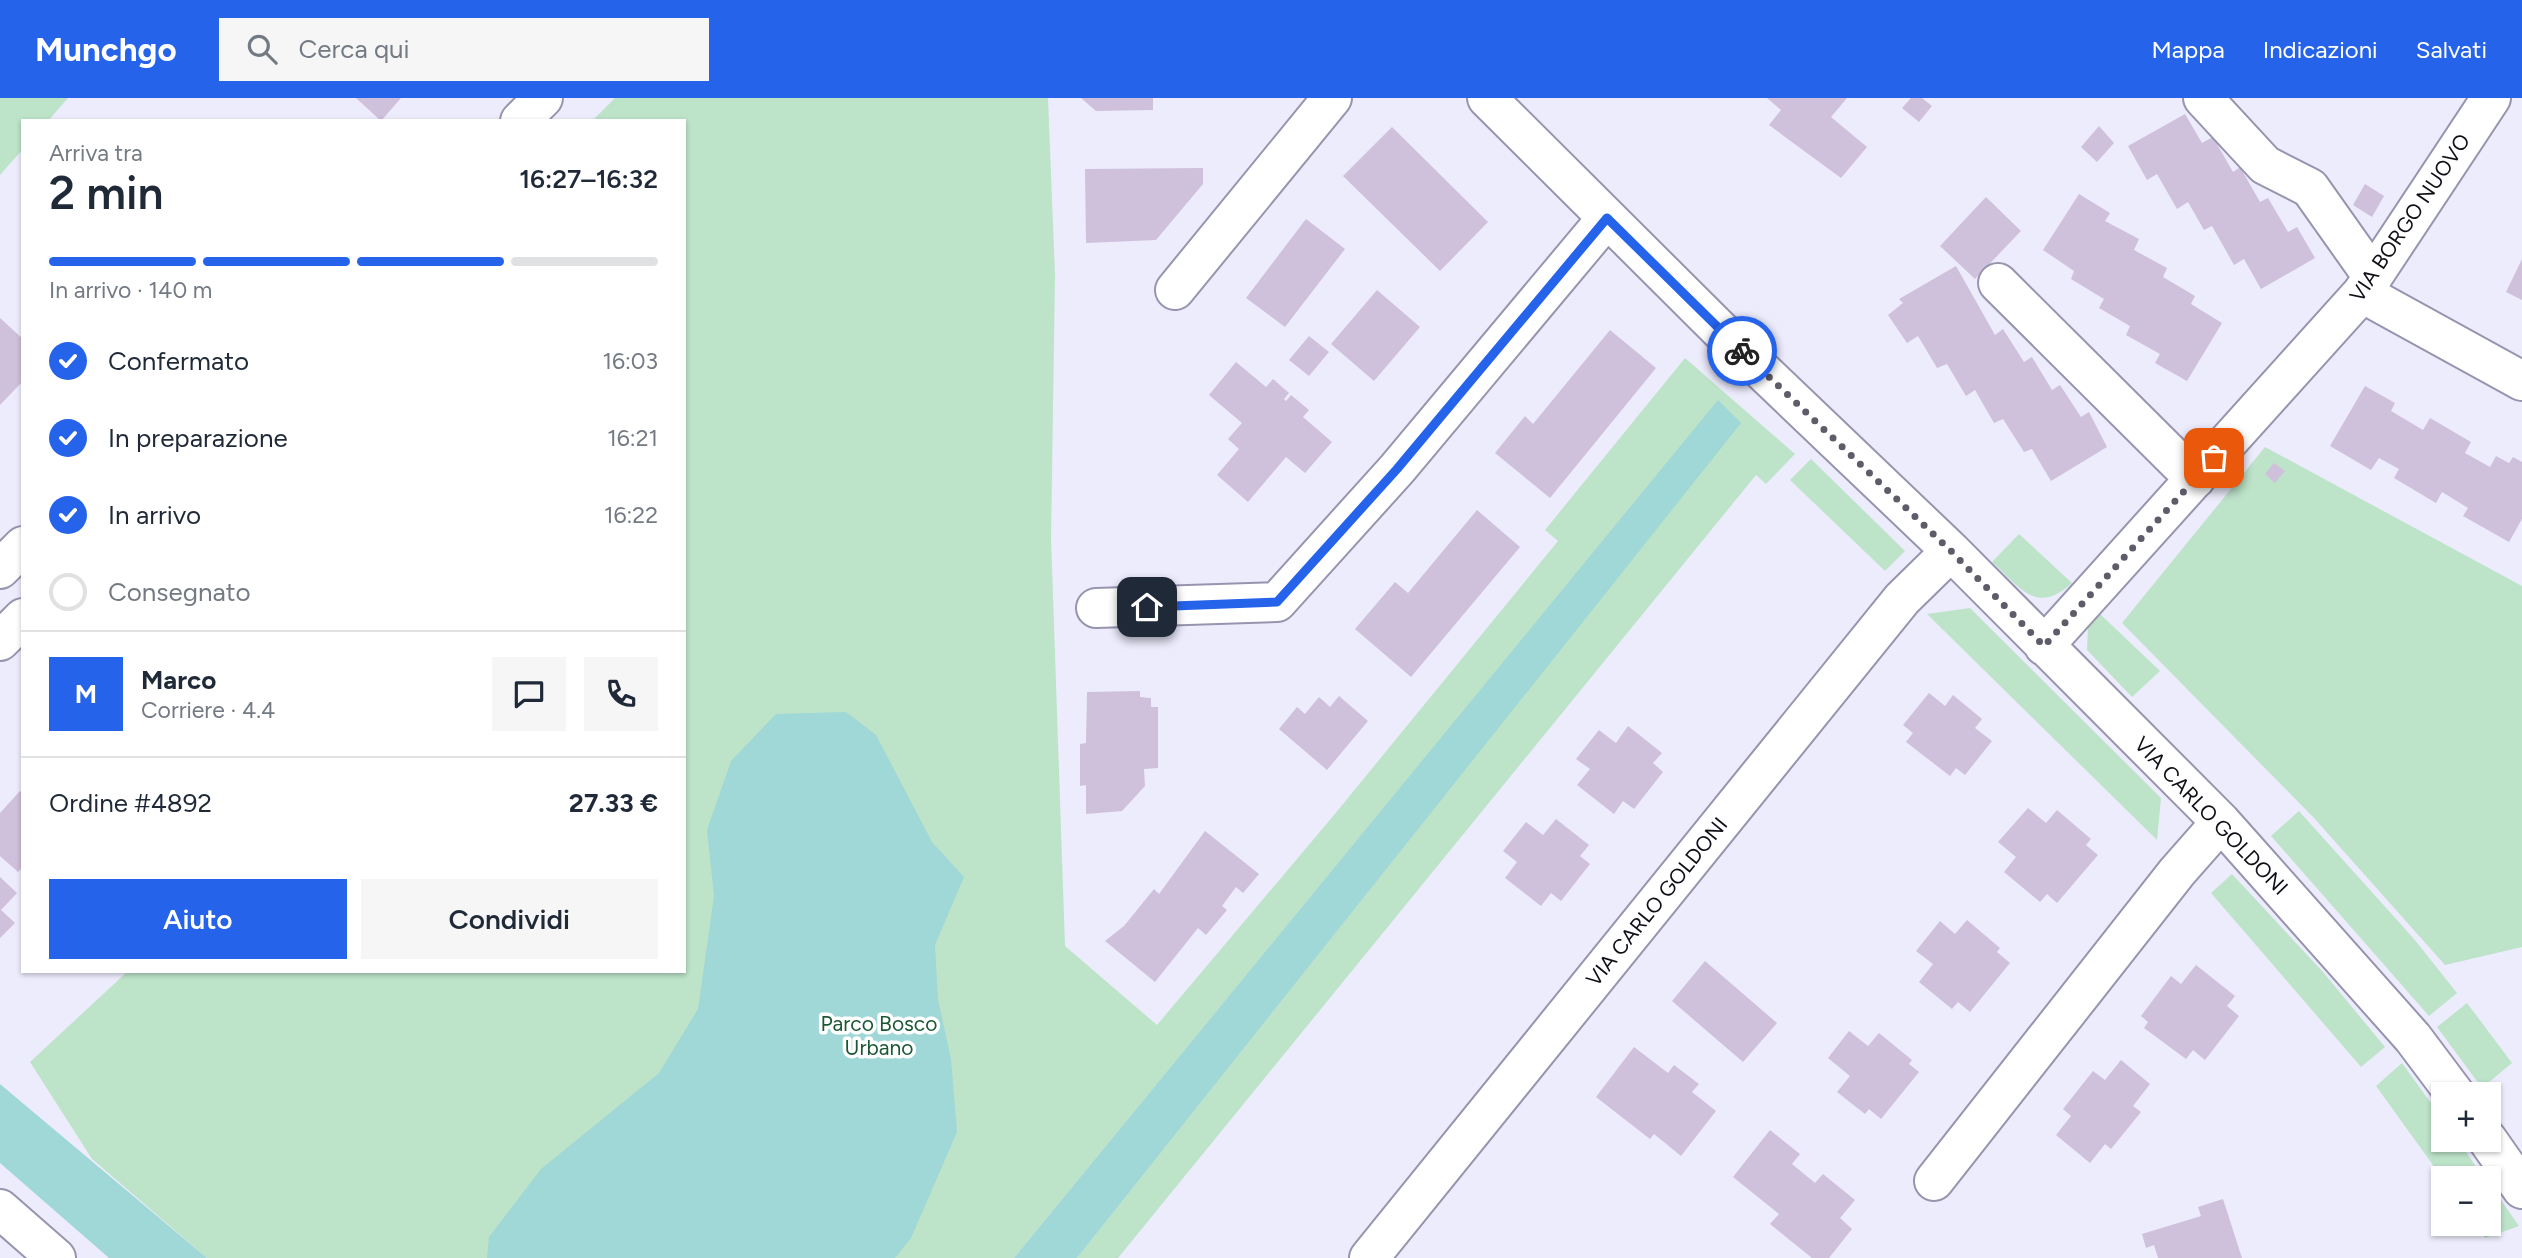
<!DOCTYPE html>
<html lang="it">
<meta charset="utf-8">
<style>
:root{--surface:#fff;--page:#f6f6f7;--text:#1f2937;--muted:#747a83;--line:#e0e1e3;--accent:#2563eb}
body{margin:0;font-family:Figtree,sans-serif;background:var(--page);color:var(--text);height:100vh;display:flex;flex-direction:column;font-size:26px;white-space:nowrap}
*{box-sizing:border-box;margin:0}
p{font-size:23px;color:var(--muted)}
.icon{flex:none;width:38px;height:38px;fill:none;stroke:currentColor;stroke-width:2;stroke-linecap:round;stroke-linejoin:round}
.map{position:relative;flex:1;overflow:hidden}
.panel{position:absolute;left:21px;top:21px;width:665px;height:854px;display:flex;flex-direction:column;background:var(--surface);border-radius:0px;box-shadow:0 2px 5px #0004}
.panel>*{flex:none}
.tools{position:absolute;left:2431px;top:984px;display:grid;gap:14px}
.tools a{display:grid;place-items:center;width:70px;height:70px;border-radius:0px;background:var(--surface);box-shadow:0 2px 5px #0004;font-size:35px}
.pin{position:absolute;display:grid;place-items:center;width:60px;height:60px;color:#fff;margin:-30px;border-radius:14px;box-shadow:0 4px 10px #0006}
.courier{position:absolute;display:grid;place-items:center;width:70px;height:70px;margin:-35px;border:5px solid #2563eb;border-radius:50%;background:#fff;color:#222;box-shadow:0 2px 9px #0007}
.overview em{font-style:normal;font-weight:600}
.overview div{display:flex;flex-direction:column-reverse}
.overview{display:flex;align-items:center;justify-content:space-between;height:119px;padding:0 28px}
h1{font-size:46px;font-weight:600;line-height:52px}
.bar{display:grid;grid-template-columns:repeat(4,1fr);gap:10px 7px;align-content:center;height:84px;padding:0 28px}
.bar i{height:9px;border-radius:5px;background:var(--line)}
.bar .active{background:var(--accent)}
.bar p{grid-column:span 4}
.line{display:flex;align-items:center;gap:18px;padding:0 28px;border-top:2px solid var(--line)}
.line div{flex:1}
.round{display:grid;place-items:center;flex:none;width:74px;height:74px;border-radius:0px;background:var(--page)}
ol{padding:0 28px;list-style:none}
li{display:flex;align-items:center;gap:21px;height:77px}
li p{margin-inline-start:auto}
li .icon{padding:7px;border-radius:50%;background:var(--accent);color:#fff;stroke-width:4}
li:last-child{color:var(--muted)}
li i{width:38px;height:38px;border:4px solid var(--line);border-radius:50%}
.action{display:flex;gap:14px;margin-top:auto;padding:14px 28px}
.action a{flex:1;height:80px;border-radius:0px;background:var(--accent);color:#fff;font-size:28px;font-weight:600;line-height:80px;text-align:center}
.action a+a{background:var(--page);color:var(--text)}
header{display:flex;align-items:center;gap:42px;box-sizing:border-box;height:98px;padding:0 35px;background:var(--accent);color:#fff}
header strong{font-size:33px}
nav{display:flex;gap:38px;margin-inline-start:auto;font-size:24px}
.search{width:490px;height:63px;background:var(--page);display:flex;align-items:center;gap:18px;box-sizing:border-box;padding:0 24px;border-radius:0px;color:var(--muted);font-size:26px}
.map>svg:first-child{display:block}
.green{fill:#bde3c9}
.water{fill:#a0d7d7}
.building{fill:#cfc0db}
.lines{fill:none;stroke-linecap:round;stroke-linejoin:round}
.minor-casing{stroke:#9794af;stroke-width:42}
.minor{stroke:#fff;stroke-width:38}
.done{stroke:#5d5c68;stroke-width:7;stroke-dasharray:0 12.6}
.route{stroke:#2563eb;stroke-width:9}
.labels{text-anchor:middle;stroke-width:7;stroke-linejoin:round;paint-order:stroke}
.street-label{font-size:21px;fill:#100f18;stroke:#fff}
.park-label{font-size:21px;fill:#1a5835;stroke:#fff}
</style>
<header>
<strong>Munchgo</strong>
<div class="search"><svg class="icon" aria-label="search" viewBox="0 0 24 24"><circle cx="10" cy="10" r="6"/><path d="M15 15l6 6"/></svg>Cerca qui</div>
<nav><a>Mappa</a><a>Indicazioni</a><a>Salvati</a></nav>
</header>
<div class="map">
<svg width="2522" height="1160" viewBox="0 0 2522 1160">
<rect width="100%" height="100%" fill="#edecfd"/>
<!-- green -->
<path class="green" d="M0,0H68L48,23H23V51L0,77Z
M615,0H1048L1055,177L1051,440L1065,848L1157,927L1334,717L1558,443L1545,432L1685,260L1795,356L1766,386L1756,377L1118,1160H1077L1740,325L1718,303L1014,1160H207L92,1061L30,964L128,873H684V23H592Z
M2265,349L2522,488V849L2445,867L2314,720L2122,525Z
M1811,361L1905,453L1885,473L1790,382Z
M2019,436L2072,485C2036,518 2020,489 1992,464Z
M1970,510L2161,700L2157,742L1927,516Z
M2099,515L2160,573L2132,599L2087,552L2088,527Z
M2299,713L2414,841L2457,895L2429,918L2271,738Z
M2232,776L2323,874L2385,949L2361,969L2211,795Z
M2467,905L2512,965L2482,990L2437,929Z
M2402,965L2443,1022V1041H2457L2484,1080L2443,1081L2376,988Z
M2489,1085L2519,1128L2485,1140L2475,1125H2488Z"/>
<!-- water -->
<path class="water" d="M1718,302L1741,325L1077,1160H1014Z
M846,614L876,637L932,744L964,779L935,847L938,902L951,961L957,1034L911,1140L895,1160H487L489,1139L541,1071L659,975L698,911L714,798L707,732L731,663L776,616Z
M0,986L207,1160H109L0,1065Z"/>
<!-- building -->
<path class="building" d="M356,0H401L381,23Z
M1081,0H1153V12L1096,13Z
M1767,0H1847L1831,19L1867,49L1841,80L1769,27L1781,12Z
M1911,0H1922L1932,8L1919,24L1902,10Z
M2185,16L2202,45L2213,39L2233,74L2240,69L2260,104L2268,100L2288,134L2297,129L2315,160L2261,191L2244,161L2234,167L2212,128L2204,132L2188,104L2177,111L2157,76L2147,82L2128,48Z
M2099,28L2114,45L2097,64L2081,49Z
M1392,29L1488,124L1440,173L1343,78Z
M1203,70V86L1156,142L1086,145L1085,71Z
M2365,86L2384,98L2372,119L2353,107Z
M2079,96L2110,115L2105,123L2139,141L2134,152L2167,170L2163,179L2195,198L2191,206L2222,225L2187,283L2155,265L2160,256L2126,237L2130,228L2099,210L2104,201L2071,181L2074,173L2043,152Z
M1986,99L2021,133L1975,181L1940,148Z
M1306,121L1345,151L1285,229L1246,200Z
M2522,161V202L2506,194Z
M1956,168L1995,237L2003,231L2024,264L2032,259L2052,292L2060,287L2081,319L2089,314L2107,349L2051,383L2032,351L2024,354L2003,321L1994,325L1975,292L1966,298L1947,266L1937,270L1918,238L1907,245L1888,217L1903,205L1899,201Z
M1377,192L1420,229L1374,283L1331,246Z
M0,220L23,241V283L0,307Z
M1610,232L1656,270L1550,400L1495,355L1525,318L1533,326Z
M1309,238L1329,254L1309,278L1289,262Z
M1236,264L1266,289L1273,281L1289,295L1284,301L1286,303L1291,297L1309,312L1303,319L1332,344L1305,375L1286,359L1248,404L1217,377L1239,351L1228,341L1242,325L1209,297Z
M2365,288L2395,305L2391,313L2423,332L2430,320L2471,344L2465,355L2490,369L2496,358L2509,365L2513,359L2522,364V421L2509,444L2463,418L2468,410L2442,394L2436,405L2394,380L2399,371L2379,360L2371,372L2330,348Z
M2274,365L2285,373L2275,385L2265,376Z
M1477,412L1520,449L1411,579L1355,531L1395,484L1408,495Z
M1140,593V599L1151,600V609H1158V670L1144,671L1145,688L1122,713L1086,716V687L1080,688V646L1086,645L1087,594Z
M1929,595L1945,608L1953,597L1982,621L1975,630L1992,643L1965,677L1956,670L1950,678L1906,644L1913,635L1903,627Z
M1339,598L1368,623L1327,672L1279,631L1297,609L1305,616L1319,599L1330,609Z
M1628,628L1662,655L1653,665L1663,674L1634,711L1623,703L1614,716L1577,687L1590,671L1576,661L1599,632L1616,645Z
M20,693L23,696V768L18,774L0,758V715Z
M2028,710L2046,725L2057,712L2091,741L2086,747L2098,757L2057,805L2047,796L2040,804L2004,774L2016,759L1998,744Z
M1556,721L1589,747L1580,758L1590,766L1561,803L1551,795L1541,808L1505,780L1517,764L1503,753L1526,724L1543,737Z
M1205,733L1259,776L1243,795L1236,789L1222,808L1227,812L1206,837L1198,830L1155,884L1105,843L1124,828L1154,791L1159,796Z
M0,779L17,795L1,812L15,825L0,840Z
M1967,822L2000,850L1997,854L2010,865L1970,914L1958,904L1952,911L1919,884L1933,866L1916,853L1940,823L1955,836Z
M1705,863L1777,925L1743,964L1672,903Z
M2196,867L2235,898L2227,908L2239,918L2205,962L2193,952L2186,961L2144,930L2148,924L2141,918L2171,878L2181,886Z
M1849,933L1868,948L1879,935L1912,962L1909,966L1919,974L1881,1021L1869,1011L1865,1016L1837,994L1850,978L1828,960Z
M1634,949L1668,975L1674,967L1699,986L1692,994L1716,1013L1681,1058L1654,1036L1650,1041L1596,999Z
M2121,962L2150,986L2133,1008L2141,1014L2111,1051L2105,1046L2090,1065L2056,1037L2071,1018L2063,1011L2093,973L2105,982Z
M1770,1032L1800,1056L1792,1066L1815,1085L1823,1076L1855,1102L1840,1120L1852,1131L1829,1160H1812L1770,1126L1779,1116L1733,1079Z
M2223,1101L2242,1160H2158L2154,1147L2146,1150L2142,1136L2201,1118L2198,1109Z"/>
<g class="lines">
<defs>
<path id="minor" d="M1487,0L1731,243L1951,453L2221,724L2413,940L2455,996
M2203,0L2265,67L2310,90L2373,179
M520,23L543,0
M1998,185L2195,381
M1175,192L1332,0
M2362,195L2522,283
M0,471L23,448
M1096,510L1277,504L1397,371L1607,120
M0,543L23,520
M2044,548L2362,195L2491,0
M2487,1041L2522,1091
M1934,1083L2177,774L2221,724
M0,1111L56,1160
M1369,1160L1902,501L1951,453"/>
</defs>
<!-- minor casing -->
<use href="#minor" class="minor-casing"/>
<!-- minor -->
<use href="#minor" class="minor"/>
</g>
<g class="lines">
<!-- done -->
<path class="done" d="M1742,253L1951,453L2044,548L2214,360"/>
<!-- route -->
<path class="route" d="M1147,509L1277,504L1397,371L1607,120L1742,253"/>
</g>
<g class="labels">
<!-- street labels -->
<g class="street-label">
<text transform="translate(2410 120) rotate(-56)" y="7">VIA BORGO NUOVO</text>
<text transform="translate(2211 718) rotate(46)" y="7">VIA CARLO GOLDONI</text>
<text transform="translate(1657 804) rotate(-51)" y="7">VIA CARLO GOLDONI</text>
</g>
<!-- park labels -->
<g class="park-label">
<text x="879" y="933">Parco Bosco<tspan x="879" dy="24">Urbano</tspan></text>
</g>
</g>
</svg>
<div class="tools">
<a>+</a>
<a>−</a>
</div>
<div class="pin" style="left:2214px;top:360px;background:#ea580c"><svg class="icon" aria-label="bag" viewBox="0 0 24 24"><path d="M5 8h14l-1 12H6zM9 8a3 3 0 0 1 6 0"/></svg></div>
<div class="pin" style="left:1147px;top:509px;background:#1f2937"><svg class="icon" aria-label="home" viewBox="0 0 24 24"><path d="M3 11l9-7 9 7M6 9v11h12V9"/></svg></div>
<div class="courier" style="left:1742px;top:253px"><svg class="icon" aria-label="bike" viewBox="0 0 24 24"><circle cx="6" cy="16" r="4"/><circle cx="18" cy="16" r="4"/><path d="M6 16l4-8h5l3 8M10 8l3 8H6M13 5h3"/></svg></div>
<section class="panel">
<div class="overview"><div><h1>2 min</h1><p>Arriva tra</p></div><em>16:27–16:32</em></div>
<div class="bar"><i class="active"></i><i class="active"></i><i class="active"></i><i></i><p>In arrivo · 140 m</p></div>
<ol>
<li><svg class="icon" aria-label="check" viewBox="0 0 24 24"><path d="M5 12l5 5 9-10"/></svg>Confermato<p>16:03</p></li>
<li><svg class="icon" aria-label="check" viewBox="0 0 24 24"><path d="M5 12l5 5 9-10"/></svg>In preparazione<p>16:21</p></li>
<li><svg class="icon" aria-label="check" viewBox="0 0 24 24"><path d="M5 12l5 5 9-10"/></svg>In arrivo<p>16:22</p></li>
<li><i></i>Consegnato</li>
</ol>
<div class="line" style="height:126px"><b class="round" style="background:var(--accent);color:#fff">M</b><div><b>Marco</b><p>Corriere · 4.4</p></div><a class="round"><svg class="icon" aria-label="chat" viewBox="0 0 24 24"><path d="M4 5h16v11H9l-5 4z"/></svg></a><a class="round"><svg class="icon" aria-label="phone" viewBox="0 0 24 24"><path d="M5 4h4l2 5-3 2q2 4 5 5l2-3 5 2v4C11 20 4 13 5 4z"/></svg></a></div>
<div class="line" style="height:91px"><div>Ordine #4892</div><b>27.33 €</b></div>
<div class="action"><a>Aiuto</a><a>Condividi</a></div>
</section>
</div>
